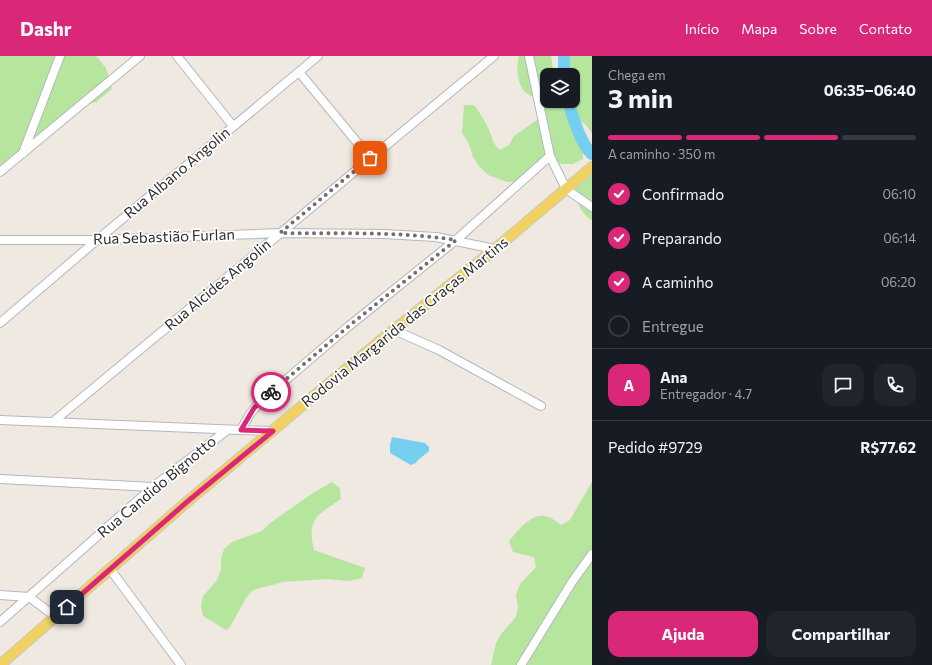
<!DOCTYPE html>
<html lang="pt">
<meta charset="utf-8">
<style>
:root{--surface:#171b24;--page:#20242c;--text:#f1f3f6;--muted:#9ea1a6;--line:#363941;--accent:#db2777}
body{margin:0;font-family:Commissioner,sans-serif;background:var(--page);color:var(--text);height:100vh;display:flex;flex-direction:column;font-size:15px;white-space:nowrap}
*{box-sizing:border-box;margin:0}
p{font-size:13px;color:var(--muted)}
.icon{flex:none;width:22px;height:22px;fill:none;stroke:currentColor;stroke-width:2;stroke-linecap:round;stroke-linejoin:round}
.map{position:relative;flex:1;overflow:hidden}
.panel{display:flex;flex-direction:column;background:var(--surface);width:340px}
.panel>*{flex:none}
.buttons{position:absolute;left:540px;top:12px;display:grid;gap:8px}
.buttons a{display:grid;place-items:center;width:40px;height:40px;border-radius:8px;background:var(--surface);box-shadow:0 1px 3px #0004;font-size:20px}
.pin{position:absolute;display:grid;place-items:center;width:34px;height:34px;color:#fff;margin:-17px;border-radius:8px;box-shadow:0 2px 6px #0006}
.courier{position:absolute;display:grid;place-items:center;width:40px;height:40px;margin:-20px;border:3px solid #db2777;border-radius:50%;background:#fff;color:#222;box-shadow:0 1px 5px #0007}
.overview em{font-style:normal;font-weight:700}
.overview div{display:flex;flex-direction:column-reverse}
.overview{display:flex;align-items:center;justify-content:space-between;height:68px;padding:0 16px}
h1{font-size:26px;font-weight:700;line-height:30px}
.bar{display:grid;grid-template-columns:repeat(4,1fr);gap:6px 4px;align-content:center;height:48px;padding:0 16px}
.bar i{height:5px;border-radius:3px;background:var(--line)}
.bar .on{background:var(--accent)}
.bar p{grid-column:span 4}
.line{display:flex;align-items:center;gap:10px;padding:0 16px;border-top:1px solid var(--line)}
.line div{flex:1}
.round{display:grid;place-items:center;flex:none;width:42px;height:42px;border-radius:12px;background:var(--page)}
ol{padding:0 16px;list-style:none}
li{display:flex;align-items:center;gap:12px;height:44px}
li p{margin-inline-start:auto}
li .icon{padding:4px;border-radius:50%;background:var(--accent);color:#fff;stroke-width:4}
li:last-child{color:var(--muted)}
li i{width:22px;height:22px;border:2px solid var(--line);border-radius:50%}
.primary-button{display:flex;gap:8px;margin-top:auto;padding:8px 16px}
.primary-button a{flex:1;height:46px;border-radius:12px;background:var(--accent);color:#fff;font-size:16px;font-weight:700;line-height:46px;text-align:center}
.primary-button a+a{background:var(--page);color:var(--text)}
header{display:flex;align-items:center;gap:24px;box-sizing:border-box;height:56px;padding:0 20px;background:var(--accent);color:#fff}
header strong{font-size:19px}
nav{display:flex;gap:22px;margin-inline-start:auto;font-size:14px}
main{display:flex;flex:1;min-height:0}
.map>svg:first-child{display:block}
.green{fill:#b6e59e}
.water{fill:#75cff0}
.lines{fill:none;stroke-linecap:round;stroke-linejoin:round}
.river{stroke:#75cff0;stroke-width:12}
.minor-casing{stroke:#b4b7c1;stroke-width:10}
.major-casing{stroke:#c9c9c9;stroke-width:12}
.minor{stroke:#fff;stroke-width:8}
.major{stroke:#f2d163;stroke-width:10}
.done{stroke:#726f6d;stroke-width:4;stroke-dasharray:0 7.2}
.route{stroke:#db2777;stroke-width:5}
.labels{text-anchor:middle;stroke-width:3.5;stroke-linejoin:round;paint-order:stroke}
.street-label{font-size:15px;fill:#2e2e2e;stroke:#fff}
</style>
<header>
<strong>Dashr</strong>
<nav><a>Início</a><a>Mapa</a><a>Sobre</a><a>Contato</a></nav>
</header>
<main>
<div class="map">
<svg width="592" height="609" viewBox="0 0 592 609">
<rect width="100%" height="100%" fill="#efe9e1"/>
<!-- green -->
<path class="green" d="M0,0H96L106,12L112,33L96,46L86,49L0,117Z
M519,0H551L554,19H547V45H566L569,50L568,45H573V19H564V0H592V77L585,68L574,63C575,70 579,77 581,84C583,91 583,97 583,103L573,108H562L552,105L542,109L538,118L528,123L518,125L507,126L488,119L479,110L473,101L469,88L462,77L464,49H474C480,57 485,65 489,74C494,85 491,85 500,94L509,89L514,80L540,62L535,42C532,40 528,39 526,37C517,29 516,11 519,0Z
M592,111V164C577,156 576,138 573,123Z
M332,426L340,432L341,443C318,459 306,462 314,494L365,512L362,522L349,525L327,523L283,526L253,534L246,542L230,571L226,574L203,560L201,550L203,540L217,524L221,514V503L224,493L232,486L262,475L270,467L313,437Z
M592,426V609H491L496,587L501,578L516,561L518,551L516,539L520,528L536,511L534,501L513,496L509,486C516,476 531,458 544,460C551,461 556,465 561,469L570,464Z"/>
<!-- water -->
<path class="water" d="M392,381L425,387L429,391V395L417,405L416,407L411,409L390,397V389Z"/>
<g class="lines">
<!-- river -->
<path class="river" d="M564,19V0
M568,45C572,59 581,89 592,98"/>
<defs>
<path id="minor" d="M177,0L233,70
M529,0L550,100L566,133L592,151
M299,16L370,102
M23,97L60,0
M0,116L140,0
M0,184H97L280,177L384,178L436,181L495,193
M0,267L97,184L318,0
M394,274L439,294L541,350
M0,364L241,374L250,358L260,346L349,270L456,184L550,100
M54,365L494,0
M241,374L273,375
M0,423L153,431
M110,513L181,609
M0,539L29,541L56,561
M0,566L153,431L226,375
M521,609L572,526L592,498"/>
<path id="major" d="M0,609L188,445L381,284L495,193L592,111"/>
</defs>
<!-- minor casing -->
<use href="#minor" class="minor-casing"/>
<!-- major casing -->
<use href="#major" class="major-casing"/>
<!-- minor -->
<use href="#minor" class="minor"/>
<!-- major -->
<use href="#major" class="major"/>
</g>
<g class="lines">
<!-- done -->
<path class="done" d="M271,336L349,270L456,184C397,175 338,178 280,177L370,102"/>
<!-- route -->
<path class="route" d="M67,551L188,445L273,375L241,374L254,352L271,336"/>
</g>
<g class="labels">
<!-- street labels -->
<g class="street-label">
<text transform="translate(177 117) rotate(-40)" y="5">Rua Albano Angolin</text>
<text transform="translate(164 181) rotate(-2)" y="5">Rua Sebastião Furlan</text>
<text transform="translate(218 229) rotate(-40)" y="5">Rua Alcides Angolin</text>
<text transform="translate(405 266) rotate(-39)" y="5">Rodovia Margarida das Graças Martins</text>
<text transform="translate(157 431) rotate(-40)" y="5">Rua Candido Bignotto</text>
</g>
</g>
</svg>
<div class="buttons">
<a><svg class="icon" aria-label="layers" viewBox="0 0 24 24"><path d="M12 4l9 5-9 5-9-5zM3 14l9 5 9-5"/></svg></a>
</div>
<div class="pin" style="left:370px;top:102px;background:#ea580c"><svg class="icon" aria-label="bag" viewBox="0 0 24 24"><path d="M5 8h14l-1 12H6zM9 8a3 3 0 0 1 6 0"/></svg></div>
<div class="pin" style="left:67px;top:551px;background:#1f2937"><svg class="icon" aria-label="home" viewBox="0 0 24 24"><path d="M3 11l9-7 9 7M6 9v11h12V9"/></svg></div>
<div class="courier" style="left:271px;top:336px"><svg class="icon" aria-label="bike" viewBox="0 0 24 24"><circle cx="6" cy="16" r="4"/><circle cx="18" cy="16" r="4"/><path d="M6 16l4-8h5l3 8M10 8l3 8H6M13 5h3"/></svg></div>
</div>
<section class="panel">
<div class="overview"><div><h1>3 min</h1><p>Chega em</p></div><em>06:35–06:40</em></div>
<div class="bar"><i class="on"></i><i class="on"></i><i class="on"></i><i></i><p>A caminho · 350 m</p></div>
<ol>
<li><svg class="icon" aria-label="check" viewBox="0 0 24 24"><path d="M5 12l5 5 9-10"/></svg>Confirmado<p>06:10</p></li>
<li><svg class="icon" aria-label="check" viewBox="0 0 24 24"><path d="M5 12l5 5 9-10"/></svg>Preparando<p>06:14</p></li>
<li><svg class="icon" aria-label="check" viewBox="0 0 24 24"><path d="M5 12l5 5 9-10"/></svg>A caminho<p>06:20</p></li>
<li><i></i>Entregue</li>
</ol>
<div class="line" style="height:72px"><b class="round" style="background:var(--accent);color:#fff">A</b><div><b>Ana</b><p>Entregador · 4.7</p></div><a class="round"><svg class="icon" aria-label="chat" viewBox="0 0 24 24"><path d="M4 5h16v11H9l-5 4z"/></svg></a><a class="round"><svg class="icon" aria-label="phone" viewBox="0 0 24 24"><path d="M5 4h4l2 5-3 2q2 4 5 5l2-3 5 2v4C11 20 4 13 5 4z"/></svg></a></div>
<div class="line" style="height:52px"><div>Pedido #9729</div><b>R$77.62</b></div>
<div class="primary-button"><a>Ajuda</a><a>Compartilhar</a></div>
</section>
</main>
